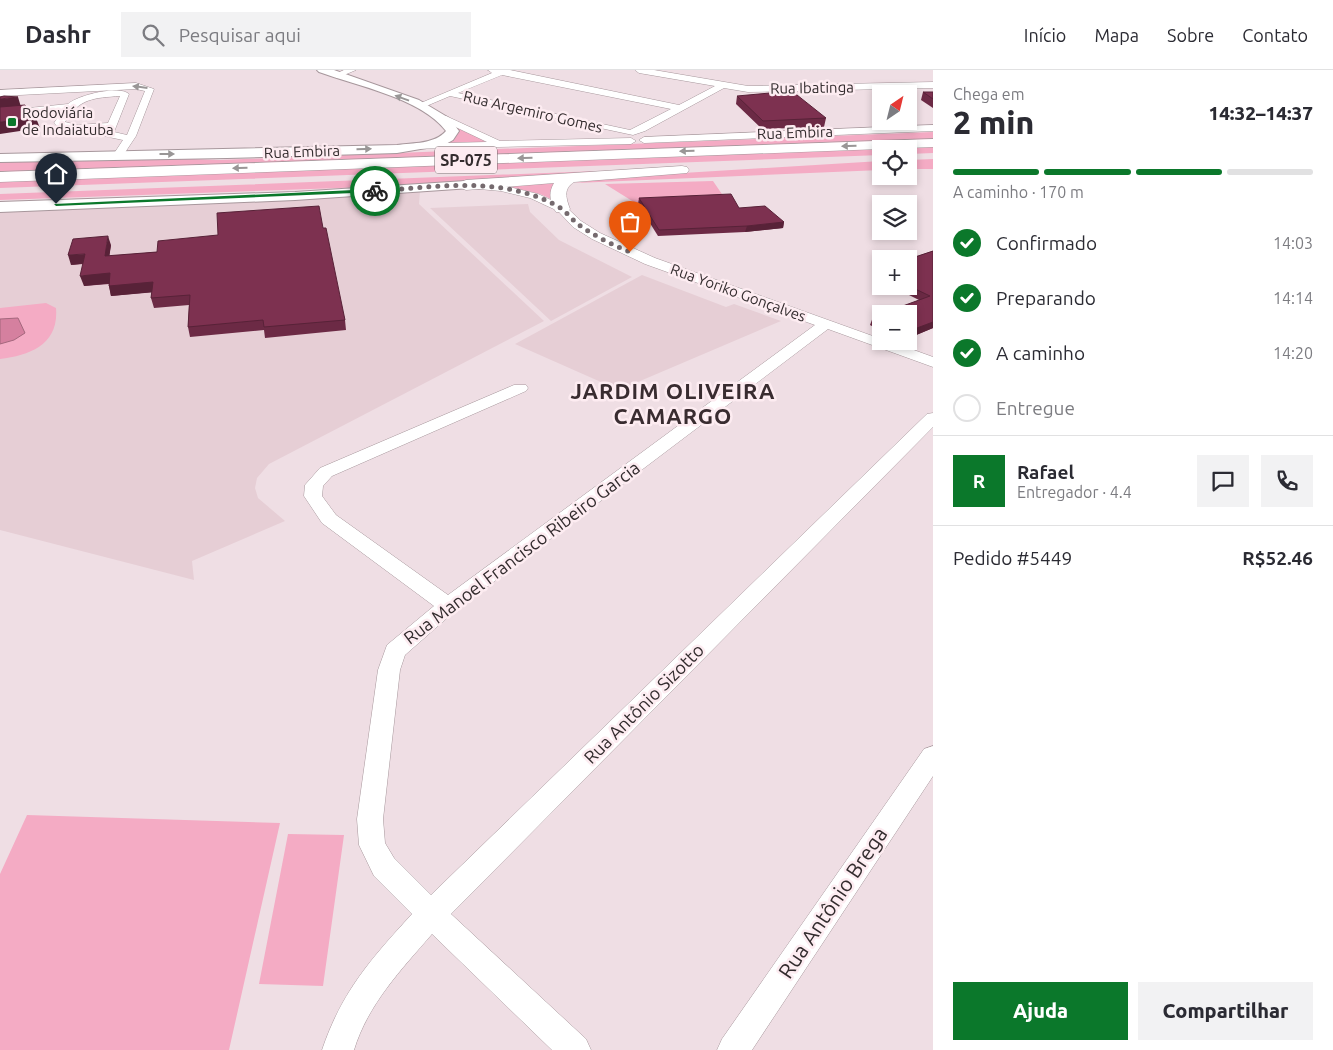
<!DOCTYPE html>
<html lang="pt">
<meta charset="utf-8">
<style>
:root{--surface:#fff;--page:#f2f2f3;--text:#2b2b33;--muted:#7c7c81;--line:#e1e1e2;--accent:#0b782b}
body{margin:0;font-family:Ubuntu,sans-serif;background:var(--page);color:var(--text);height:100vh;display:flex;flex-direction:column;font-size:19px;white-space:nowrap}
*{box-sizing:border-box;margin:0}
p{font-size:16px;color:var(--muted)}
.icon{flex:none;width:28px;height:28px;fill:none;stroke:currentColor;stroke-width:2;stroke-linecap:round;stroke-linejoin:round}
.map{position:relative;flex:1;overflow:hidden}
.side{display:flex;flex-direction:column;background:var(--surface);width:400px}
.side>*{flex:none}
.needle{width:32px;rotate:35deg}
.controls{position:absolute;left:872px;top:15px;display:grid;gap:10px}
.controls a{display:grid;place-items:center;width:45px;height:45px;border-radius:0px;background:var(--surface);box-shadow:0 2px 8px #0003;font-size:25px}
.pin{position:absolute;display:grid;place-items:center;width:42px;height:42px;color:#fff;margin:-51px -21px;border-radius:50% 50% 50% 0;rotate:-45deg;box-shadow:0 0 5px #0007}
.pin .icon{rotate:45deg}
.courier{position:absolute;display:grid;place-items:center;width:50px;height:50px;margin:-25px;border:4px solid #0b782b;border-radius:50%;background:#fff;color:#222;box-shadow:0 1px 6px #0007}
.overview em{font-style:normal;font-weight:800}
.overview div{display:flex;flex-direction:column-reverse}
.overview{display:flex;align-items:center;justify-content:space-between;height:85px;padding:0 20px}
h1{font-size:32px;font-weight:800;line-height:38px}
.bar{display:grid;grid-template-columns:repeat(4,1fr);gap:8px 5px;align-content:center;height:60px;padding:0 20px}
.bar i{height:6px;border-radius:4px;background:var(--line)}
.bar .current{background:var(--accent)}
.bar p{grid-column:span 4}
.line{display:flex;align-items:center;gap:12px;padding:0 20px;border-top:1px solid var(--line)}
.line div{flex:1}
.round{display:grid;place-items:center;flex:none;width:52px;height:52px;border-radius:0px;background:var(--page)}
ol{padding:0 20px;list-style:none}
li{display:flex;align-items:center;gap:15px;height:55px}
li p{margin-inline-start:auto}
li .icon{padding:5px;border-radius:50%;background:var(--accent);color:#fff;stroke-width:4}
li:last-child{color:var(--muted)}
li i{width:28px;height:28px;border:2px solid var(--line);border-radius:50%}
.cta{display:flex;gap:10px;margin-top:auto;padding:10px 20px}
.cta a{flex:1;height:58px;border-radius:0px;background:var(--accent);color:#fff;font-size:20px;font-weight:800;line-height:58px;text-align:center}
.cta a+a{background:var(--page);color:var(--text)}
header{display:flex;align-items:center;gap:30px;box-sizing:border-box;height:70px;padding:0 25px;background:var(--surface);border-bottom:1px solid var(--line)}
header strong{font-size:24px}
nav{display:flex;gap:28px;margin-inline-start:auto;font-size:18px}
.search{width:350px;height:45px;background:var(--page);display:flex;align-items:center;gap:12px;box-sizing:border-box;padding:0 18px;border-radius:0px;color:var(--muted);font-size:19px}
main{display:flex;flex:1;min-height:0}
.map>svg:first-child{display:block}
.built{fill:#e6ced5}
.green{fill:#f4abc4}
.water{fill:#d5809f;stroke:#a4677d}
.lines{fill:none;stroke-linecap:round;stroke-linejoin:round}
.minor-casing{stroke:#a7979c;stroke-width:1}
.major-casing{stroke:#a7979c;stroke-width:2}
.highway-casing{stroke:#a7979c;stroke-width:1}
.minor{fill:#fff;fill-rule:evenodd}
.major{fill:#fff;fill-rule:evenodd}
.highway{fill:#fff;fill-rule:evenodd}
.wall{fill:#6c2a45}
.shaded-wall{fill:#582238}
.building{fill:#7d3150;stroke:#582238}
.oneway{fill:#999696}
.route{fill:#0b782b}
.done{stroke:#756a6e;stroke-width:5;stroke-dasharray:0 9}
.poi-dot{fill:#0b782b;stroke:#fdecf1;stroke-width:2}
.labels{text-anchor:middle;stroke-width:5;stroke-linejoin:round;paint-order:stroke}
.far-street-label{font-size:15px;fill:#332c2e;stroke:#fdecf1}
.far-poi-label{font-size:15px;fill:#332c2e;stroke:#fdecf1;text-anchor:start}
.shield{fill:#fdecf1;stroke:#706668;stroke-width:1}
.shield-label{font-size:16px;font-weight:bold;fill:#332c2e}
.street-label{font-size:18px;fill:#332c2e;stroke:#fdecf1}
.near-street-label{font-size:21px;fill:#332c2e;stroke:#fdecf1}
.district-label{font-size:22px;font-weight:bold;letter-spacing:1px;fill:#392c30;stroke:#fdecf1}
</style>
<header>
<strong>Dashr</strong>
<div class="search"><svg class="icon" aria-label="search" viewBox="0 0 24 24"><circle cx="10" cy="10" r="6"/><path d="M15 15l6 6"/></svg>Pesquisar aqui</div>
<nav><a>Início</a><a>Mapa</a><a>Sobre</a><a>Contato</a></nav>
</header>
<main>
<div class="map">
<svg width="933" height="980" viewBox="0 0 933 980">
<rect width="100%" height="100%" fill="#efdee4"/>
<!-- built -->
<path class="built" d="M420,121L419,134L544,251L269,394L257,408L255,418L258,428L285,451L192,491L194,510L0,460V141Z
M528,134L530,142L559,170L632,207L551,251L430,138Z
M642,205L726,237L734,234L781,251L619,320L515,274Z"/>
<!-- green -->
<path class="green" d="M452,54L487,70L480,74L425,77L440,72Z
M933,62V70L0,105V92L165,88L220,90Z
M933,75V83L909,84V79H881V85L0,118V110Z
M933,89V99H909V90Z
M881,91V100L575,113L618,107Z
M597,101V102L453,114L0,130V124Z
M558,111L552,118L553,130L540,124L506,116Z
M713,111L726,130L637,134L605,114Z
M46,233L56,238C59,274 31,285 0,289V238Z
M27,745L280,753L229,980H0V804Z
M288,764L344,765L323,916L259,914Z"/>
<!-- water -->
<path class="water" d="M18,248L25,263L14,270L0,274V249Z"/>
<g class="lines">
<defs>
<path id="minor" d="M344,0H356L337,8L333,5Z
M488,0H510L679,35L715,16L639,3L635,0H654L748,16L933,12V18L748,22L724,18L645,61L633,65L450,26L424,37L421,38L416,35L492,3ZM502,5L671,39L630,60L458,23Z
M136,13L154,19L136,66L122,87L118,88L113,85L123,70L104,66L103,64L105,59L77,61L56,55L54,53L63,40L0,47V41L68,34C78,25 119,15 129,24L114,62L127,65L145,21L136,19L0,26V20ZM120,26L108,53L77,55L65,52C79,28 94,28 120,26Z
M446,46L500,71L631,68L636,71L631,74L405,79V75L409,74L487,72L443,51L441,49Z
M933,55V61L644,73L639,70L644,67Z
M472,113L501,115L538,124L566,137L581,151L600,163L655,188L881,269V271H889L933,287V297L828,259L455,541L405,585L400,600L383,749L385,773L394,788L431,825L927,344L933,343V357L451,844L586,969L591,980H552L432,864C401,900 368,934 354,980H322C342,921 371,889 412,844L374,806L359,775L357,749L378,600L387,575L434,536L322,453L304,426L305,415L320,398L514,315H526L528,318L526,321L332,406L323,416L322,426L336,445L448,525L815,255L645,194L592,169L573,157L558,141L530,128L501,121L468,118L466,116L468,114Z
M933,676V706L752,980H717L722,969L924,679Z"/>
<path id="major" d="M317,0H334L419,30L449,48L459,61L453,70L444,75L397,83L227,88L0,92V84L397,75C413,73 435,74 446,61C421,28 357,16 319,2Z
M466,111L471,112L473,115L471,118L295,130L0,142V132L295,122Z"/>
<path id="highway" d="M933,69V77L0,112V102Z
M682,96L687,97L689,100L687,103L574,112C563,119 566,128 570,139L568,142H556C550,133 548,123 554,113L466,120L461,118L458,115L461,112L466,110Z"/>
</defs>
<!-- minor casing -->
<use href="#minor" class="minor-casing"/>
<!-- major casing -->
<use href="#major" class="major-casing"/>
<!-- highway casing -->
<use href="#highway" class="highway-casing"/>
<!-- minor -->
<use href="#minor" class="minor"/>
<!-- major -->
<use href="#major" class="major"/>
<!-- highway -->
<use href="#highway" class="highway"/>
</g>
<!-- wall -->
<path class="wall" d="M923,22H933V38L921,30Z
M737,26L826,48L824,57L762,59L736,34Z
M639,128L739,138L784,152L783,158L745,162L658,166L638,134Z
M323,158L345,250L346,260L265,268L264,260L190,267L188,257L189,235L154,238L151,228L152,222L111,226L109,216V214L84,216L83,194L71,195L111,175L109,186L157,182Z
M933,181V258L909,268L919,230L891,216H909V189Z
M881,199V211L874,208L877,200Z
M881,244V261L870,255L873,247Z"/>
<!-- shaded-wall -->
<path class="shaded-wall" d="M18,27L21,37L0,40V29Z
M36,48L40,58L0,64V52Z
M784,152L783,158L745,162L747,156Z
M108,166L111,175L108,196L105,186Z
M85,184L88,193L71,195L68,185Z
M110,203L113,213L84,216L80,206Z
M153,212L156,222L111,226L109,216Z
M933,252V258L909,268V261Z"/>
<!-- building -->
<path class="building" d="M792,21L826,48L763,51L737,26Z
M923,22H933V29Z
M4,26L18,27L0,29V27Z
M25,35L36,48L0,52V37Z
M731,124L739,138L765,136L784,152L747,156L659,160L639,128Z
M319,136L323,158H326L345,250L264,257L263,250L188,257L190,225L151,228L153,212L109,216L110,203L80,206L85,184L68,185L73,169L108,166L105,186L157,182L158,171L218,165L217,143Z
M933,181V252L909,261V244H881L930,226L909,216V189Z
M881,199V203L877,200Z
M881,244V251L873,247Z"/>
<!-- one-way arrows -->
<defs><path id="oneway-solid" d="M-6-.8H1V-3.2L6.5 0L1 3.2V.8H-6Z" transform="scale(1.25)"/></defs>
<g class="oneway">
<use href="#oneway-solid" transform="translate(140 17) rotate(-173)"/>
<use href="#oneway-solid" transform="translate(402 28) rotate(-160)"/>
<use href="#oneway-solid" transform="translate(849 76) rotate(178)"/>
<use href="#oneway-solid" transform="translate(364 79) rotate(-2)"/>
<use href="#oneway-solid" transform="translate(687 81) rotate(178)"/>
<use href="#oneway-solid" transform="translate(167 84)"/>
<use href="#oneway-solid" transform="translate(525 88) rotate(178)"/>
<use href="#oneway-solid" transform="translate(240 98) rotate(178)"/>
</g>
<!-- route -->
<path class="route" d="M375,119L377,122L56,136L54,134Z"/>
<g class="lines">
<!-- done -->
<path class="done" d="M375,121C436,117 503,105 559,137C567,142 572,150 579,155C595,166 612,175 630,182"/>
</g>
<!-- markers -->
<rect class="poi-dot" x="7" y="47" width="10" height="10" rx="2.5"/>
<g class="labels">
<!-- far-street labels -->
<g class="far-street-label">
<text transform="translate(812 18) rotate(-1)" y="5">Rua Ibatinga</text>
<text transform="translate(533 42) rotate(13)" y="5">Rua Argemiro Gomes</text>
<text transform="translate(795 63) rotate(-2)" y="5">Rua Embira</text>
<text transform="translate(302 82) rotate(-2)" y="5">Rua Embira</text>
<text transform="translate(738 223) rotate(20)" y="5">Rua Yoriko Gonçalves</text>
</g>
<!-- far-poi labels -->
<g class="far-poi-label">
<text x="22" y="48">Rodoviária<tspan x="22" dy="17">de Indaiatuba</tspan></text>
</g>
<!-- shield labels -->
<rect class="shield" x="435" y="76.5" width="62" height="27" rx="4"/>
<g class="shield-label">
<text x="466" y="96">SP-075</text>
</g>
<!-- street labels -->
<g class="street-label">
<text transform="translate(522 483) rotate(-37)" y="6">Rua Manoel Francisco Ribeiro Garcia</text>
<text transform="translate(644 634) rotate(-45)" y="6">Rua Antônio Sizotto</text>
</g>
<!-- near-street labels -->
<g class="near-street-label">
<text transform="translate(833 833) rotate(-56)" y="7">Rua Antônio Brega</text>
</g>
<!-- district labels -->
<g class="district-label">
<text x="673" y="329">JARDIM OLIVEIRA<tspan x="673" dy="25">CAMARGO</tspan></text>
</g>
</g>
</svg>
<div class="controls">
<a><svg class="needle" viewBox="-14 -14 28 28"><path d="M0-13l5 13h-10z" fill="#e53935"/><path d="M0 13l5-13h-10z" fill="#7c7c81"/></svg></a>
<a><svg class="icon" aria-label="locate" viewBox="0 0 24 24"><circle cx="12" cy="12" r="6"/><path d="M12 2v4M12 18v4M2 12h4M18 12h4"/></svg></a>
<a><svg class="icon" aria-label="layers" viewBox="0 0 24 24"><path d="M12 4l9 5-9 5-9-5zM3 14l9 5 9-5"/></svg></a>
<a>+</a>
<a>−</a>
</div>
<div class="pin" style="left:630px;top:182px;background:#ea580c"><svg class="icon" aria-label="bag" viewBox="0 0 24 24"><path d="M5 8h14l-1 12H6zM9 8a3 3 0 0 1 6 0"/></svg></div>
<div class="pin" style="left:56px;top:134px;background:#1f2937"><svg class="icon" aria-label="home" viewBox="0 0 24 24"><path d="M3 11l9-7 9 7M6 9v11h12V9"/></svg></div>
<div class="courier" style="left:375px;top:121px"><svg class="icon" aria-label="bike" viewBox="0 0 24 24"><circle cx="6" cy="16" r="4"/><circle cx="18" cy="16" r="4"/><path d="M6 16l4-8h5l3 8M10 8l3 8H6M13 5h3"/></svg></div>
</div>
<section class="side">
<div class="overview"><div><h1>2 min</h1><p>Chega em</p></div><em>14:32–14:37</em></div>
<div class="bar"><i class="current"></i><i class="current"></i><i class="current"></i><i></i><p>A caminho · 170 m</p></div>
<ol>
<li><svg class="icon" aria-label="check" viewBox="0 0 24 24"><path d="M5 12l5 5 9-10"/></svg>Confirmado<p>14:03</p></li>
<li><svg class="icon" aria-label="check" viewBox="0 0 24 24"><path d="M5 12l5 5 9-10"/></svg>Preparando<p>14:14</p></li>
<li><svg class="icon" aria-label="check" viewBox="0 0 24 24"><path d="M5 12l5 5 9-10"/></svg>A caminho<p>14:20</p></li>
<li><i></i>Entregue</li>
</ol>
<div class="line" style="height:90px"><b class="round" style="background:var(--accent);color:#fff">R</b><div><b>Rafael</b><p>Entregador · 4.4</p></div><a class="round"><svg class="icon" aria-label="chat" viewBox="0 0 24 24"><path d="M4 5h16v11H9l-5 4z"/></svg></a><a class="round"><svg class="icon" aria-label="phone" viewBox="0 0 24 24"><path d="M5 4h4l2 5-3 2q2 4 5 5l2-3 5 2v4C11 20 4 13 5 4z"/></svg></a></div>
<div class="line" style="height:65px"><div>Pedido #5449</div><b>R$52.46</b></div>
<div class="cta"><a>Ajuda</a><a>Compartilhar</a></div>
</section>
</main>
